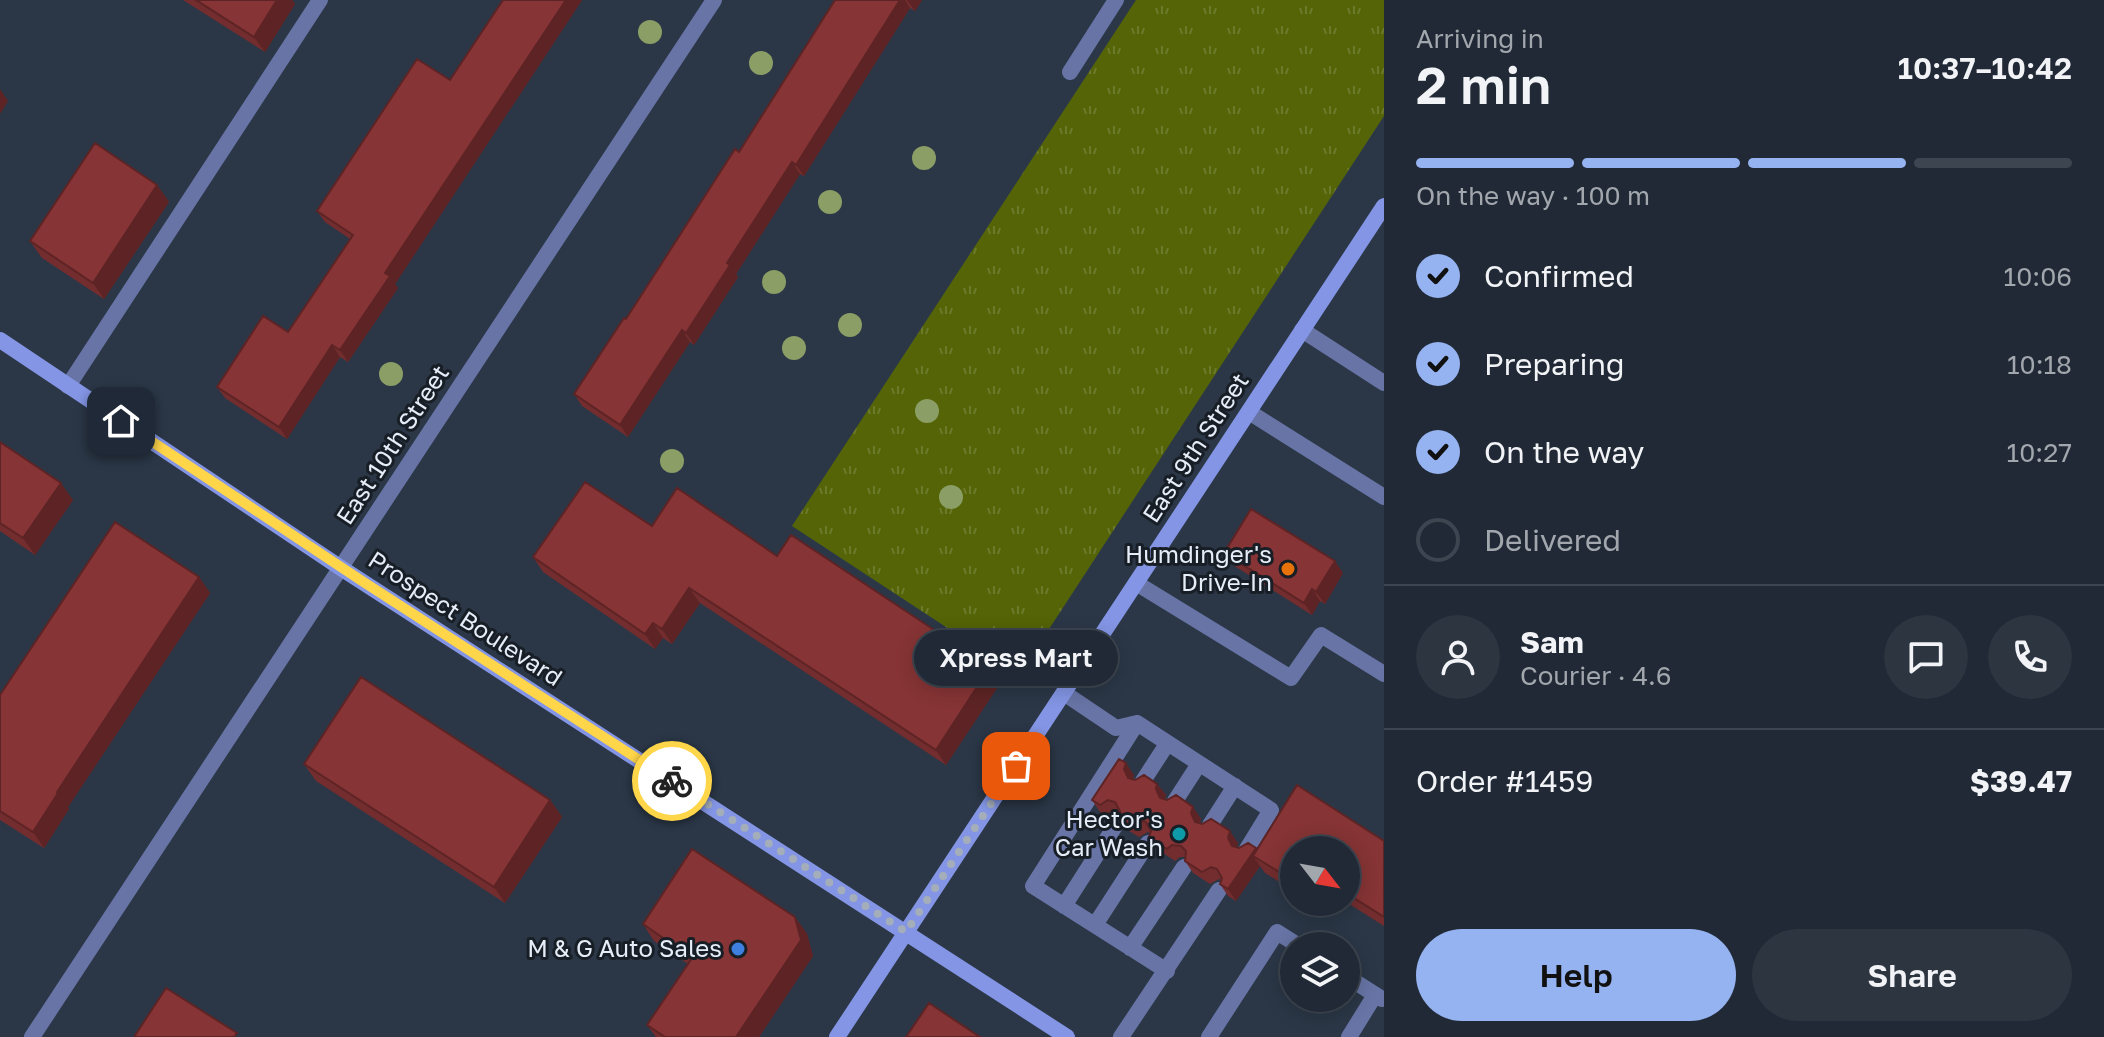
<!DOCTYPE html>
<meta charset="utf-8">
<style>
:root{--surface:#202935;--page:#2d3541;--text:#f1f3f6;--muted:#a2a6ad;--line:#3d4550;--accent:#95b2f1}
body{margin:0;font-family:"Golos Text",sans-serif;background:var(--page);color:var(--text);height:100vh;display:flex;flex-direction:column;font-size:30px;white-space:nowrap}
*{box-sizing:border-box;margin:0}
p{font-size:26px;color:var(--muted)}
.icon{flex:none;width:44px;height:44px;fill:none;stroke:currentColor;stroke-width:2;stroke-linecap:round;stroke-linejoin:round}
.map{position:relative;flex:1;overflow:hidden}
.side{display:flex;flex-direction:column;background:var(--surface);width:720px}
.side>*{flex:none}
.needle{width:52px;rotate:121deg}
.controls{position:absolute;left:1280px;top:836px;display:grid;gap:16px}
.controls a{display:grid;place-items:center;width:80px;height:80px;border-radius:50%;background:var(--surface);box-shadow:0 4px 20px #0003,0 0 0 2px var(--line);font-size:40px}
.pin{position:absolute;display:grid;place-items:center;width:68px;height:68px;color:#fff;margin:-34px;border-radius:16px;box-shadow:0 4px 12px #0006}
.courier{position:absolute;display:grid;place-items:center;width:80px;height:80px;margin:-40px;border:6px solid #ffd54a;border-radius:50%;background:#fff;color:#222;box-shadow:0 2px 10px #0007}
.bubble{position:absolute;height:56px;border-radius:28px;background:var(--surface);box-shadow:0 4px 20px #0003,0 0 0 2px var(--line);font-size:26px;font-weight:600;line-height:56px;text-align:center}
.summary em{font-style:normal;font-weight:600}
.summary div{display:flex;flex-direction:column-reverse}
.summary{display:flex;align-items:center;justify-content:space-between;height:136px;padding:0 32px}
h1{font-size:52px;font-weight:600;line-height:60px}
.bar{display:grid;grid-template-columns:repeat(4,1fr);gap:12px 8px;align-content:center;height:96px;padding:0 32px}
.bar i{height:10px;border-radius:6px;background:var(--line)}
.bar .current{background:var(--accent)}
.bar p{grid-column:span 4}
.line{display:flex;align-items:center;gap:20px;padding:0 32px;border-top:2px solid var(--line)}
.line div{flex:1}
.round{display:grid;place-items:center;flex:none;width:84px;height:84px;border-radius:42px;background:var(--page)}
ol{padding:0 32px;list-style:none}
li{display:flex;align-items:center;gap:24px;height:88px}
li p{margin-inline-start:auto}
li .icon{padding:8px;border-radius:50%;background:var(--accent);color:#111;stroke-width:4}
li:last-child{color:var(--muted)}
li i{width:44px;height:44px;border:4px solid var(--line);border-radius:50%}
.cta{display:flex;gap:16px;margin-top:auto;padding:16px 32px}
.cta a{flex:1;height:92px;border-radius:48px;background:var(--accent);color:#111;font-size:32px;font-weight:600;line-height:92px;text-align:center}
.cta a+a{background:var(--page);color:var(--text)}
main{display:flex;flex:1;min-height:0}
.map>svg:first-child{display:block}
.grass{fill:url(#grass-tufts)}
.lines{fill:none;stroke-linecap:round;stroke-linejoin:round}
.service{stroke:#6774a5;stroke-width:16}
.minor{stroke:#6774a5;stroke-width:16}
.secondary{stroke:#8395e4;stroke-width:16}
.tree{fill:#8a9e66}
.wall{fill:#732d2e}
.shaded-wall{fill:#5e2425}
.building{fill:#863435;stroke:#5e2425;stroke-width:2}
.done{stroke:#a4adba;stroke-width:8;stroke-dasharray:0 14.4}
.route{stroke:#ffd54a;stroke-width:10}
.food-dot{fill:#e8710a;stroke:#181e25;stroke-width:3}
.culture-dot{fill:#0f9aa8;stroke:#181e25;stroke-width:3}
.shop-dot{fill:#3f7fe0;stroke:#181e25;stroke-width:3}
.labels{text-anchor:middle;stroke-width:6;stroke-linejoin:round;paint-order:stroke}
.street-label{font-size:24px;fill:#e5edf8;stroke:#181e25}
.poi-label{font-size:24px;fill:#e5edf8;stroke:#181e25;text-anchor:end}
</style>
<main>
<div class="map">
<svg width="1384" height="1037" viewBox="0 0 1384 1037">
<defs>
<pattern id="grass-tufts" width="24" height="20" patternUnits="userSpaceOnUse" patternTransform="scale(2)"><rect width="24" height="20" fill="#546406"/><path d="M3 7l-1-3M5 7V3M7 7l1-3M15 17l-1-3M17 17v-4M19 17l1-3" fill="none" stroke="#6c7a2b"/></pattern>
</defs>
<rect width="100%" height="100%" fill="#2b3747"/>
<!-- grass -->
<path class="grass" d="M1136,0H1384V116L1019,675L792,526Z"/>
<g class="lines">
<!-- service -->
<path class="service" d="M1070,72L1116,0
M68,386L320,0
M1249,412L1384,497
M1136,583L1291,678L1321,635L1384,674
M1064,693L1116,728L1137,723
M1143,781L1167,744
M1175,801L1199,764
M1210,825L1235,786
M1064,906L1117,823
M1095,925L1148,843
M1130,948L1184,867
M1167,971L1033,886L1137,723L1271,810L1247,849
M1346,976L1382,999
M1121,1037L1219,890
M1209,1037L1277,932L1299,946
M1349,1037L1375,995"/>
<!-- minor -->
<path class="minor" d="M1302,330L1384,383
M32,1037L714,0"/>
<!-- secondary -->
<path class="secondary" d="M0,340L341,568L1067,1037
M837,1037L1384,206"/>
</g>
<!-- trees -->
<g class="tree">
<circle cx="650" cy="32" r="12"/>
<circle cx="761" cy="63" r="12"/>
<circle cx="924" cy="158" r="12"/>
<circle cx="830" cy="202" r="12"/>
<circle cx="774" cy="282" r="12"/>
<circle cx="850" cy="325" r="12"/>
<circle cx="794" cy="348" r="12"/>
<circle cx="391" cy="374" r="12"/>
<circle cx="927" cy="411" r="12"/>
<circle cx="672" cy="461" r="12"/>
<circle cx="951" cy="497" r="12"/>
</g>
<!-- wall -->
<path class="wall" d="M183,0H292L295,4L265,52Z
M503,0H582L395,284L398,288L348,362L340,357L287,439L225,398L217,387L288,332L350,239L325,222L317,211L450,80Z
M835,0H922L915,11L910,8L804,176L800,174L736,274L738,277L694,345L690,342L628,437L582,406L574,394L626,319L739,152Z
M157,185L169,202L104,299L42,258L30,241Z
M0,442L73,500L35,555L0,531Z
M652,526L777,556L990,667L1001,682L946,765L700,603L672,644L663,638L655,649L543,572L533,557Z
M1224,553L1343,573L1325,604L1320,601L1312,615L1233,565Z
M199,577L210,593L68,807L69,809L44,848L0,820V695Z
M304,764L550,800L562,817L505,903L316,781Z
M1134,775L1133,779L1157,784L1166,795L1165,799L1193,807L1201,819L1200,823L1238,843L1237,847L1239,848H1256L1257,850L1384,841V926L1346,902V850H1294V891L1265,873L1260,866L1236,901L1228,896L1220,884L1221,880L1219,879L1210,884L1193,873L1185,861V857H1180L1175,861L1157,849L1149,837L1150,833L1148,832L1139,837L1126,829L1118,817L1119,813L1117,812L1108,817L1100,812L1092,800Z
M795,917L807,934L813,956L759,1037H656L647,1025L688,964L654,941L643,924Z"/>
<!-- shaded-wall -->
<path class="shaded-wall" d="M277,0H292L295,4L265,52L254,37Z
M566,0H582L395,284L398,288L348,362L340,350L385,273Z
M900,0H905L910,8L804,176L796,165Z
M907,0H922L915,11Z
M0,89L8,101L0,114Z
M792,162L800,174L736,274L738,277L694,345L686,333L727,263Z
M157,185L169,202L104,299L93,283Z
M682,330L690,342L628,437L620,425Z
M332,345L340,357L287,439L279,427Z
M61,483L73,500L35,555L23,538Z
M1335,561L1343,573L1325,604L1316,592Z
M199,577L210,593L68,807L69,809L44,848L33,832L57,792Z
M689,588L700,603L672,644L662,629Z
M1312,589L1320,601L1312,615L1304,603Z
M653,623L663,638L655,649L645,634Z
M990,667L1001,682L946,765L936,750Z
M1126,763L1134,775L1132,781L1128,778L1124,769Z
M1157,784L1166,795L1164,801L1160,798L1156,789Z
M550,800L562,817L505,903L494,887Z
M1193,807L1201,819L1199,825L1195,822L1191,813Z
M1230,831L1238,843L1236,849L1232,846L1228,838Z
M1256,848L1264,860L1253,856L1260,866L1236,901L1228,889Z
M1294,870V886L1289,878Z
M795,917L807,934L813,956L759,1037H736Z"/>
<!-- building -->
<path class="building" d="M196,0H277L254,37Z
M503,0H566L385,273L390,276L340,350L332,345L279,427L217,387L263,316L288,332L353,235L317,211L417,59L450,80Z
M835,0H900L796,165L792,162L727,263L730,265L686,333L682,330L620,425L574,394L624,318L626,319L735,149L739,152Z
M95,143L157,185L93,283L30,241Z
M0,442L61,483L23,538L0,523Z
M585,482L652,526L677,488L777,556L791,535L990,667L936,750L689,588L662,629L653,623L645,634L533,557Z
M1251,509L1335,561L1316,592L1312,589L1304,603L1224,553Z
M115,522L199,577L57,792L58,793L33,832L0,811V695Z
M361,677L550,800L494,887L304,764Z
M1119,759L1126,763L1124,769L1128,778L1135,780L1144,775L1157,784L1156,789L1160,798L1167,800L1176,795L1193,807L1191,813L1195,822L1202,824L1211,819L1230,831L1228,838L1232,846L1239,848L1248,843L1256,848L1228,889L1220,884L1222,878L1217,869L1211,867L1202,872L1185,861L1186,851L1181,846L1172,845L1167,849L1149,837L1151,831L1146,822L1139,820L1130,825L1118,817L1120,811L1115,802L1108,800L1100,805L1092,800Z
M1297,785L1384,841V917L1346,893V850H1294V870L1289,878L1253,856Z
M692,849L795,917L801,940L736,1037H665L647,1025L692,958L643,924Z
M166,988L237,1033L234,1037H134Z
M929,1003L980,1037H906Z"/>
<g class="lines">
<!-- done -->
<path class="done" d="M672,781L906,932L1016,766"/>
<!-- route -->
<path class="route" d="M121,421L362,581L672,781"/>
</g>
<!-- markers -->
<circle class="food-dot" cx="1288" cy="569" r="8"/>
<circle class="culture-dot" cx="1179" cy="834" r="8"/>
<circle class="shop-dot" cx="738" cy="949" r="8"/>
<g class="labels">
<!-- street labels -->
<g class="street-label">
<text transform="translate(393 445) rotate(-57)" y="8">East 10th Street</text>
<text transform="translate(1196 448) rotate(-57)" y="8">East 9th Street</text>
<text transform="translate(465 619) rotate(33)" y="8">Prospect Boulevard</text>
</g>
<!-- poi labels -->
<g class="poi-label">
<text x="1272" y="563">Humdinger's<tspan x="1272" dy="28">Drive-In</tspan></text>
<text x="1163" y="828">Hector's<tspan x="1163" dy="28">Car Wash</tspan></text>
<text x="722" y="957">M &amp; G Auto Sales</text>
</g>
</g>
</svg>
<div class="controls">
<a><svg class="needle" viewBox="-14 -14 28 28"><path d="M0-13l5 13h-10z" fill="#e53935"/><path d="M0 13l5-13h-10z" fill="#a2a6ad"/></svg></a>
<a><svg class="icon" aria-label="layers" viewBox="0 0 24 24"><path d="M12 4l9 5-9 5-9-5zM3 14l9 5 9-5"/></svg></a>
</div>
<div class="pin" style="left:1016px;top:766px;background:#ea580c"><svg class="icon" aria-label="bag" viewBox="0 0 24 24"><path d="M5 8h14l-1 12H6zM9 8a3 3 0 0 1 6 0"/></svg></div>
<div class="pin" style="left:121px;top:421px;background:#1f2937"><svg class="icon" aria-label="home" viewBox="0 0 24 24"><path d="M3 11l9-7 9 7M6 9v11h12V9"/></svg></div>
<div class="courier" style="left:672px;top:781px"><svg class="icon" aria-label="bike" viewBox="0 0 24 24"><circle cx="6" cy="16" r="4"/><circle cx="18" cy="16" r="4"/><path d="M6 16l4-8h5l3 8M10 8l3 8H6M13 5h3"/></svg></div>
<div class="bubble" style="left:914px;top:630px;width:204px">Xpress Mart</div>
</div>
<section class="side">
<div class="summary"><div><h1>2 min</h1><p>Arriving in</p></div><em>10:37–10:42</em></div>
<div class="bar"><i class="current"></i><i class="current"></i><i class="current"></i><i></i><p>On the way · 100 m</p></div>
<ol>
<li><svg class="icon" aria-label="check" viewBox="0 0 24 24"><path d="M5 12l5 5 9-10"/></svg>Confirmed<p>10:06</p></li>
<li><svg class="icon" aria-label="check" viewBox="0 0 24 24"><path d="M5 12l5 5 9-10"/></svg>Preparing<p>10:18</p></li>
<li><svg class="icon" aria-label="check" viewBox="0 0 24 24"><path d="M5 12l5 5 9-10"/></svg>On the way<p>10:27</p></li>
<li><i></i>Delivered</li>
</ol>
<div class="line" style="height:144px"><a class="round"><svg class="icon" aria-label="person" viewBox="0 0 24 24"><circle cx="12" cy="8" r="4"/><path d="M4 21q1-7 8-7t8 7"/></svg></a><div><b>Sam</b><p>Courier · 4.6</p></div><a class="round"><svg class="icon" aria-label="chat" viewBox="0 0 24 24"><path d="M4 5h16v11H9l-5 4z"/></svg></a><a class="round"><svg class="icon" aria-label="phone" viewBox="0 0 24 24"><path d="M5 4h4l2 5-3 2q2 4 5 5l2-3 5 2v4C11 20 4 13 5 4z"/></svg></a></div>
<div class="line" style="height:104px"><div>Order #1459</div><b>$39.47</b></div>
<div class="cta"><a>Help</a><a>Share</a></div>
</section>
</main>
